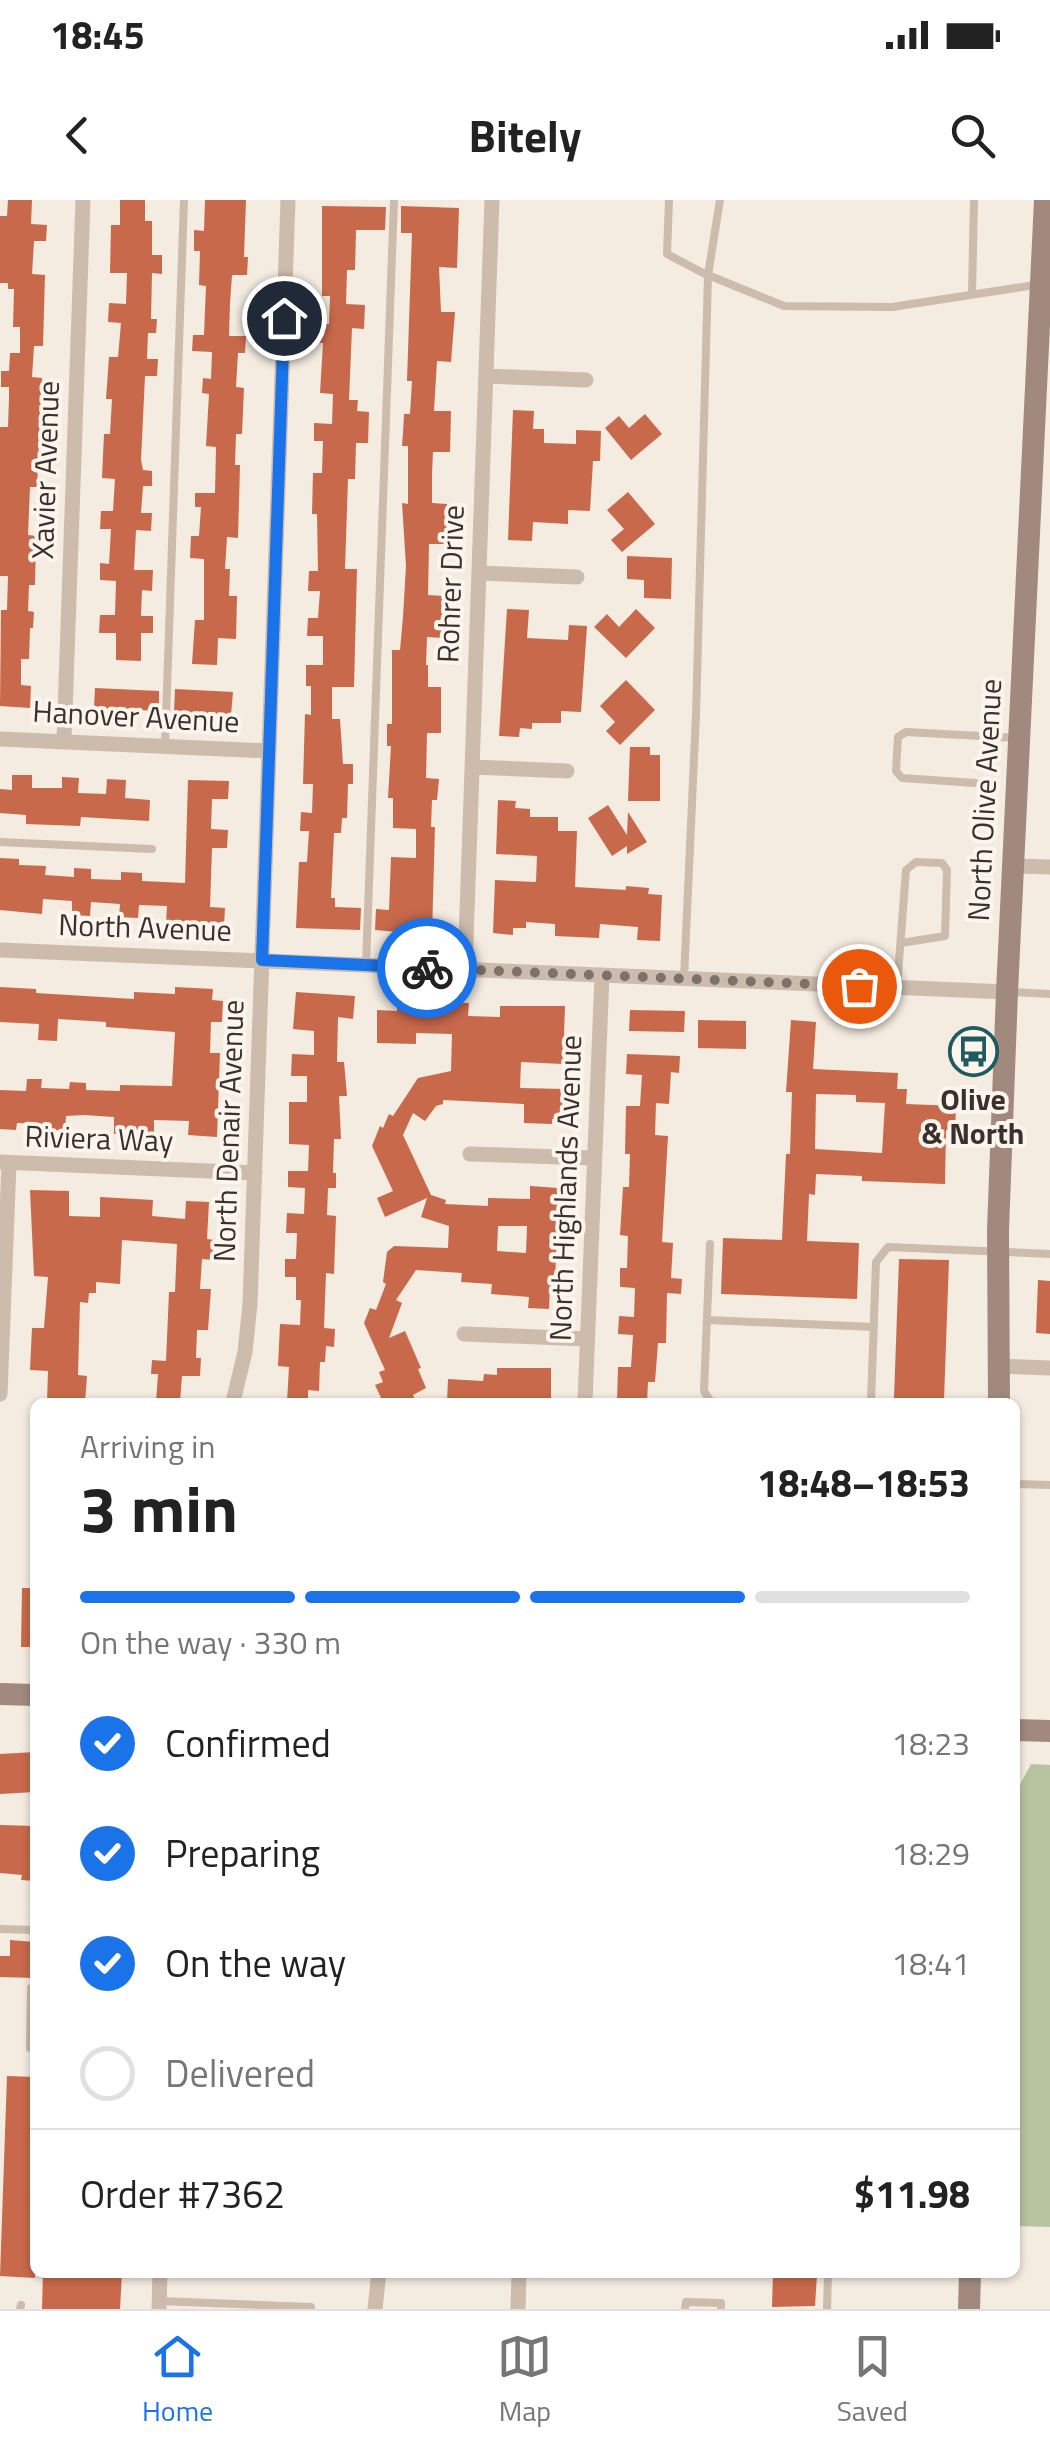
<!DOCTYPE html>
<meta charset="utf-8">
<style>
:root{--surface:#fff;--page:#f6f6f6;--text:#222;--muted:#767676;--line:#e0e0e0;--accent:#1a73e8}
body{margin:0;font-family:"Titillium Web",sans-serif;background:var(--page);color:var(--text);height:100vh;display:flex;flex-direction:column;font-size:38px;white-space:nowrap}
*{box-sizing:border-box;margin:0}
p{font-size:32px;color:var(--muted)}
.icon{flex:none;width:55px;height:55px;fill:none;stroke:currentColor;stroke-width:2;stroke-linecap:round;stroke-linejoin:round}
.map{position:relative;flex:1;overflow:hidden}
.panel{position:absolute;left:30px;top:1198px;width:990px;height:880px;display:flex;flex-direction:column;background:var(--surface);border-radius:15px;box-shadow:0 2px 8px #0004}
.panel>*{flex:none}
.pin{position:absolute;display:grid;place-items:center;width:85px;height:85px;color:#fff;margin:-42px;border:5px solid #fff;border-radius:50%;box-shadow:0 2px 10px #0007}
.courier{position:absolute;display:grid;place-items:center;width:100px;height:100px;margin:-50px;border:8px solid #1a73e8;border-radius:50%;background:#fff;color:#222;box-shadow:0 2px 12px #0007}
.head em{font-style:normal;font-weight:700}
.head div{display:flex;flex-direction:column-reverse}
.head{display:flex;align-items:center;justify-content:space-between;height:170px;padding:0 50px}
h1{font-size:65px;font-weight:700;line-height:75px}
.bar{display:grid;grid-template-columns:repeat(4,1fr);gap:15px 10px;align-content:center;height:120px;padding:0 50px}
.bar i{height:12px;border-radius:8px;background:var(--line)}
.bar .selected{background:var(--accent)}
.bar p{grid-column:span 4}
.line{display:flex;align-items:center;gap:25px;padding:0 50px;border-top:2px solid var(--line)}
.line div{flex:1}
ol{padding:0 50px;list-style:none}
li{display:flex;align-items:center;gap:30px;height:110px}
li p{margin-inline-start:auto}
li .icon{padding:10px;border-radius:50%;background:var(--accent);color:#fff;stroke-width:4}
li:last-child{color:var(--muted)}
li i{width:55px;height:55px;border:5px solid var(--line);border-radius:50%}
.status{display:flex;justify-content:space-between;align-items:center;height:70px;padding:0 50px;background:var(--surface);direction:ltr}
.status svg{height:28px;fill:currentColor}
header{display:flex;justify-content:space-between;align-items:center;height:130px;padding:0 50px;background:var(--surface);font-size:45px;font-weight:700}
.dock{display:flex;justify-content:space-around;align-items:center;height:140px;border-top:2px solid var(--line);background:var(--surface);font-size:28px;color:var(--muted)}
.dock a{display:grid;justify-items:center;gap:5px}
.dock .selected{color:var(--accent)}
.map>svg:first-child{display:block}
.green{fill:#b8c4a0}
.building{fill:#c8694b;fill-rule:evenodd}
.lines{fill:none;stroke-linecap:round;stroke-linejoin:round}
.lane{stroke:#cdbbac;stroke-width:8}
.street{stroke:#cdbbac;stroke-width:15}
.secondary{stroke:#a18a7d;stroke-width:22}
.done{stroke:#7c716b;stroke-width:10;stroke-dasharray:0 18}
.route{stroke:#1a73e8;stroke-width:12}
.labels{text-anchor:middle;stroke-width:8;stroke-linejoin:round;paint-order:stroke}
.street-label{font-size:30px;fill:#3b302b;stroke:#fbf5ee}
.poi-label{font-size:30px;font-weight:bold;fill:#3b302b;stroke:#fbf5ee}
</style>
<div class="status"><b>18:45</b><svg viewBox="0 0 49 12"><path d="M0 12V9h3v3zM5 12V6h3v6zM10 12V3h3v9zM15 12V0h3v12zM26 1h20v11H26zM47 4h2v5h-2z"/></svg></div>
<header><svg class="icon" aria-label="back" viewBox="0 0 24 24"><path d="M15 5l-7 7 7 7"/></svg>Bitely<svg class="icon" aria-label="search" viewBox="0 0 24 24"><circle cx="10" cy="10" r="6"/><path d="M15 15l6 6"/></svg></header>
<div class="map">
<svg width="1050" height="2109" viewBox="0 0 1050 2109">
<rect width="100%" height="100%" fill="#f4ebe1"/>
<!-- green -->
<path class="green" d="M1031,1564L1050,1565V2027L1015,2026V1594Z"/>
<!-- building -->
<path class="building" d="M8,0H32L31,24L47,25L46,41H34L32,74L45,75L43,146H34L32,177L42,178L37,287H30L28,335L36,336L35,385H29L28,411L34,412L33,428H30L29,459H21V485L31,486L30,508L0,506L1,410H7L8,376H0V227H8L9,198V187H1V171H9L10,153H20V127H13L14,89H8V83H0V16H7Z
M120,0H145V21H152V55H162V74L152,73L151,119H157L156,133H148L147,159H158L157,176H145L141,260L143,270L152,271V286H143L141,313H152L151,331L136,330L134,370H153L152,391L142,390L141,416H153V433H141V461L116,460V433H99L100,415H115L116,381L100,380V363L109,364L111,329H100L101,311H113L115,279L102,278L104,234H110L112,199H106L109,157H118L121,123L108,122L109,103L126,104L127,73H110L111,25H120Z
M205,0H246L244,57H248L247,75H232L230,103L229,136H246L245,153H238L236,187L244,188L242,234H236L235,265H240L238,338L227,337L225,369H230L229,396H237L236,439L218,438L217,465L192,464L195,420H204V359L190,358L191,336H199L201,307H195V293H215L216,247L206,246L209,194L202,193L203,178L211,179L212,152L192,151L193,135H204L206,86L199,85L200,51H194V30L204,31Z
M322,6L386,7L385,30H356L355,70H347L346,104L365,105L364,129L352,128L349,200H358L357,211L369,212L368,243H356L355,279H348L345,369H357L354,487H332V519H340L343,564H353V584H348L347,618H342L341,633H334L331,698H335V707L361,708L360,730L296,728L299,662H307L309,631H300L301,612L312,613L313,584H303L305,514L311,515V486H306V465H323V436H307L308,418H318L320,391H308L309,371H318L317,314H312L313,273H322L323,241H314V223L332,224L333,194L320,193L323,143H318V124H329L330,96H322Z
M401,6L459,8L457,68L439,67L441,112H455L451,162L437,161L434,211H451L450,252H433L432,274V303L447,304V344H429L428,395L444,396L443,438L427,437L426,465H428V487H441V533H427L426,578L439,579L437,600H432L431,627H435L432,735L375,730L376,709L389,710L391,657L416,658V629L393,628V598H388L391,546H387V524H392V450H400L403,417L406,366L402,303L408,304V246H402L403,233L404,214H410L412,181H407L412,33H401Z
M513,210L534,211L533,229H544V243L576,244V230L601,231L600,261H593L590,311L568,310V324L533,322L532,341L508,340Z
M645,214L662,234L631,260L605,228L619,216L629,228Z
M628,292L655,324L622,352L611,340L624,329L607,310Z
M627,356L672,358L671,399L644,398V380L627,379Z
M507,409L529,410L527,438L568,440L569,425L587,426L581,512L561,511V523H532V529L520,528L519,537L499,536Z
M636,409L655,428L626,458L594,427L607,414L619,427Z
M626,480L655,510L620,545L606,531L615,522L600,506Z
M95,488L159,491V511L94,508Z
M175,489L233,492L231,515L174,512Z
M630,547H650V555H660V601H628Z
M12,575H32V588H62V577L79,578L78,593L106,594L107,579L126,580L125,598L150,600L149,621L81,617L80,626L26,624V615L0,613V589L12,590Z
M188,580L229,581L228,599H212L211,629L228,630L227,648H212L210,707L225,708L224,726L166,723L167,706L139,705L138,718L119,717L120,704L91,702L90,716L72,715V701L43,699L42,714L0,710V658L19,659V665L46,666L45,675L74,677V668L91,669V679L121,680V672L142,673V681L185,683Z
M498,600L516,601L515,608L530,609V617H558V631H577L575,687L626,690V686L649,688L648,694L662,695L660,741L637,740L638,727L600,724L599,738L555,736V724L526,722V728H513V735L493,733L495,680L536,682L537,656L496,654Z
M608,605L627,635L628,612L647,642L627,654V646L612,656L588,618Z
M0,787L36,789V793L134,799V792L175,794V787L213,789L212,800L223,801L222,822H211L210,853H220L217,937L188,935L189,921L154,920V935L114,934V917L84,915L66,916L65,931L44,930V924L17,923L16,930L0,929V890L26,891L27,879H42L41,888L69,889L70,882L86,883V890L120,891V885L172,886L175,832L106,827V822L58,819L57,841L38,840L39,824L0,822Z
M296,792L355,796L353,819L338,817L337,862H344L347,896H339L341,939H334L333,973H336V988H328L327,1015L336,1016L334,1074L326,1073L324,1128L335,1129L334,1147L326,1146L325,1162H320L319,1191L308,1190V1202H287L289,1167L278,1166L280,1124L300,1125L301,1100H296V1077H285V1059H296L297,1033H286L287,1013L304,1014L305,988L288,987V971H308L309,945L289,944V902H307V876H291L292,854L314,855V831L293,829Z
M397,801L469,803L468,816L500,817V806H565L563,864L521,862L520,888L564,889L563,919H552V924L524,923V904L443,900V904L436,906L425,921L413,913L403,935L431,995L446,1000L445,1004L488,1006V998L530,999V986L558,988L555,1088H550L549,1109L528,1108L529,1097L491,1094L492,1084L461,1082L462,1073L416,1070L396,1100L402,1103L389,1138L405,1131L421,1168L418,1169L426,1188L413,1195L416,1202H383L375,1185L383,1182L379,1172L385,1170L364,1123L370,1108L376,1110L386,1084L383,1082L387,1052L394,1046L448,1048L449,1026L421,1017L427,998L385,1017L377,998L393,991L372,946L380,926L383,928L389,914L393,916L418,878L451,871L452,834L416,833V844L377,843V810L397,811ZM498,1026H527L526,1053L497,1051Z
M630,810L685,811L684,832L629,831Z
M698,820L746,821V849L698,848Z
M791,820L816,822L813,869L898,873L897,889H907L906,904L956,906L955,931L946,930L945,984L862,981V976L816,974L815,995L809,994L807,1041L859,1043L857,1099L721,1094L723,1038L782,1040L786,954H790L792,892H786ZM816,894L856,895V902L885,903L882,953L815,949Z
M627,854L680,856L679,873L671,872L669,904L656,903L655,935L668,936L662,1042L673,1043L671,1078L682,1079L681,1094L667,1093L666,1143H658L655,1182H648L647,1202H617L618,1167H631L633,1135L618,1134L619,1116L634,1117L635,1088L620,1087V1068H627L628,1036L620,1035L623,987H629L630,954H625L626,906H640L642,875L626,874Z
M30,990L69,991V1016L100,1017V997L153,1000L152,1016L185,1019L186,1001L209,1002L207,1039L214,1040L213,1060L202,1059L200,1089H211L208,1130H197L196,1158H201L200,1176H182L180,1202H156L158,1174H151L152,1160L166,1161L169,1092H175L177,1044L122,1040L120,1084L96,1082V1093H89L88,1103L80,1102L78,1175L87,1176L85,1202H47L48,1171L30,1170L32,1128H44L48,1077L34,1076Z
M899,1059L949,1060L944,1200L894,1198Z
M1038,1080L1050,1081V1134L1036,1133Z
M497,1168H551V1202H447L448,1179L483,1181L484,1174L497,1175Z
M22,1388H35V1447H21Z
M35,1552V1592L0,1594V1554Z
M0,1625L35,1626V1681L21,1680L22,1675L0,1673Z
M10,1740L35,1742V1778L0,1777V1756H10Z
M7,1876L35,1877V2078L0,2076Z
M43,2072H122L120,2109H42Z
M773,2072L817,2075L815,2106L772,2107Z"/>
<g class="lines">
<!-- lane -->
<path class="lane" d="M669,0L667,54L703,73L784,106L892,107L1035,85
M972,94L974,0
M165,546L184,0
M975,583L902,578L896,571L898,537L906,532L1018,538
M0,642L152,649
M366,765L394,0
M684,778L696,515L708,75L720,0
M897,787L906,670L916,662L942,663L947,670L945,736L901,743
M1010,792L1050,794
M710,1044L704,1191L711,1202
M707,1120L874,1127
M871,1202L876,1062L888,1047L1050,1054
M1015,1284L1050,1285
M0,1729L35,1730
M30,1848L31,1788H35
M159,2101L311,2107
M20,2109L21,2105
M685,2109L686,2102L721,2103V2109
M827,2109L828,2072"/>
<!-- street -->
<path class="street" d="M486,176L586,180
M479,373L577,377
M0,539L269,551
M64,541L83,0
M472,567L567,571
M1012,666L1050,667
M0,750L1007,792
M465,769L492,0
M470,954L594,958
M0,962L255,973
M464,1134L587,1139
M997,1166L1050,1168
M0,1194L9,963
M233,1202L245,1152L250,1104L288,0
M585,1202L602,775
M159,2109L160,2072
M375,2109L379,2072
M518,2109L519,2072"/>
<!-- secondary -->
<path class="secondary" d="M999,1202L998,1030L1007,792L1045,0
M0,1494L35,1495
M1015,1530L1050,1531
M969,2109L970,2072"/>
</g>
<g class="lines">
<!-- done -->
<path class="done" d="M427,768L859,786"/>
<!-- route -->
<path class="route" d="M284,118L262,760L427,768"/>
</g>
<!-- icons -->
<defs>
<symbol id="bus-ring" viewBox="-11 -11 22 22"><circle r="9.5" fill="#fbf5ee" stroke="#1f5a5e" stroke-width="1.5"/><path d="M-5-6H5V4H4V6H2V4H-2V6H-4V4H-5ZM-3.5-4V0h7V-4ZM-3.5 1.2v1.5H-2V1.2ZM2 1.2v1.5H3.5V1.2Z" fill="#1f5a5e"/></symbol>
</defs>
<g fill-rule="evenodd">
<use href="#bus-ring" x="946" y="824" width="55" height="55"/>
</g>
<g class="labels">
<!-- street labels -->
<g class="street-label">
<text transform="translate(46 270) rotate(-88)" y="10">Xavier Avenue</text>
<text transform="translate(451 384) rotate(-88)" y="10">Rohrer Drive</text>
<text transform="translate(136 517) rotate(3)" y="10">Hanover Avenue</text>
<text transform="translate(985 600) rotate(-87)" y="10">North Olive Avenue</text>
<text transform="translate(145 728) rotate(2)" y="10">North Avenue</text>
<text transform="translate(229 931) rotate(-88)" y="10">North Denair Avenue</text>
<text transform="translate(99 939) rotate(2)" y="10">Riviera Way</text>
<text transform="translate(566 988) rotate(-88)" y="10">North Highlands Avenue</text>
</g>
<!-- poi labels -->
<g class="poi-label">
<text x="973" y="910">Olive<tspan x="973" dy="34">&amp; North</tspan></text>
</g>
</g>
</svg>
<div class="pin" style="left:859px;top:786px;background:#ea580c"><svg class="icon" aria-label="bag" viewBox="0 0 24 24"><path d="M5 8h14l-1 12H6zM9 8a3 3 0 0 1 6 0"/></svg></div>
<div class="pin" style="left:284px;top:118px;background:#1f2937"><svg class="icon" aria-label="home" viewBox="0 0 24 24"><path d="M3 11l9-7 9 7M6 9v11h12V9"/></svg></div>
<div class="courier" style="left:427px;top:768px"><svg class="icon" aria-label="bike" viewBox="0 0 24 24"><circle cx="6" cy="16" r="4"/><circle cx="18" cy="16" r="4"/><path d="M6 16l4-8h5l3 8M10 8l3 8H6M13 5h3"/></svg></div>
<section class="panel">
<div class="head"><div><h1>3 min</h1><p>Arriving in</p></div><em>18:48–18:53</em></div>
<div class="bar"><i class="selected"></i><i class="selected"></i><i class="selected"></i><i></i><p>On the way · 330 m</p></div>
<ol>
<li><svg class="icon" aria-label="check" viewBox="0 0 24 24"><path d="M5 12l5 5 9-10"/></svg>Confirmed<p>18:23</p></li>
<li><svg class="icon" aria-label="check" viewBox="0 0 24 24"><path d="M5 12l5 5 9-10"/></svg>Preparing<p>18:29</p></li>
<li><svg class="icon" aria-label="check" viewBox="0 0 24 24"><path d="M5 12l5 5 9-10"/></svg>On the way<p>18:41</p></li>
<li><i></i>Delivered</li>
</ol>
<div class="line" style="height:130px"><div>Order #7362</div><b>$11.98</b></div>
</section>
</div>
<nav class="dock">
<a class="selected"><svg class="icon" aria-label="home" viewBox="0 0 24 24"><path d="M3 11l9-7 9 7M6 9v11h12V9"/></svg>Home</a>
<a><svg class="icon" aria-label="map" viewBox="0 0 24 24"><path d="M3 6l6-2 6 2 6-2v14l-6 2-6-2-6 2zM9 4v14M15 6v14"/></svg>Map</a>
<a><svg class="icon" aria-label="saved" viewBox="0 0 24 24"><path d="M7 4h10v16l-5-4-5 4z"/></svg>Saved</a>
</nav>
